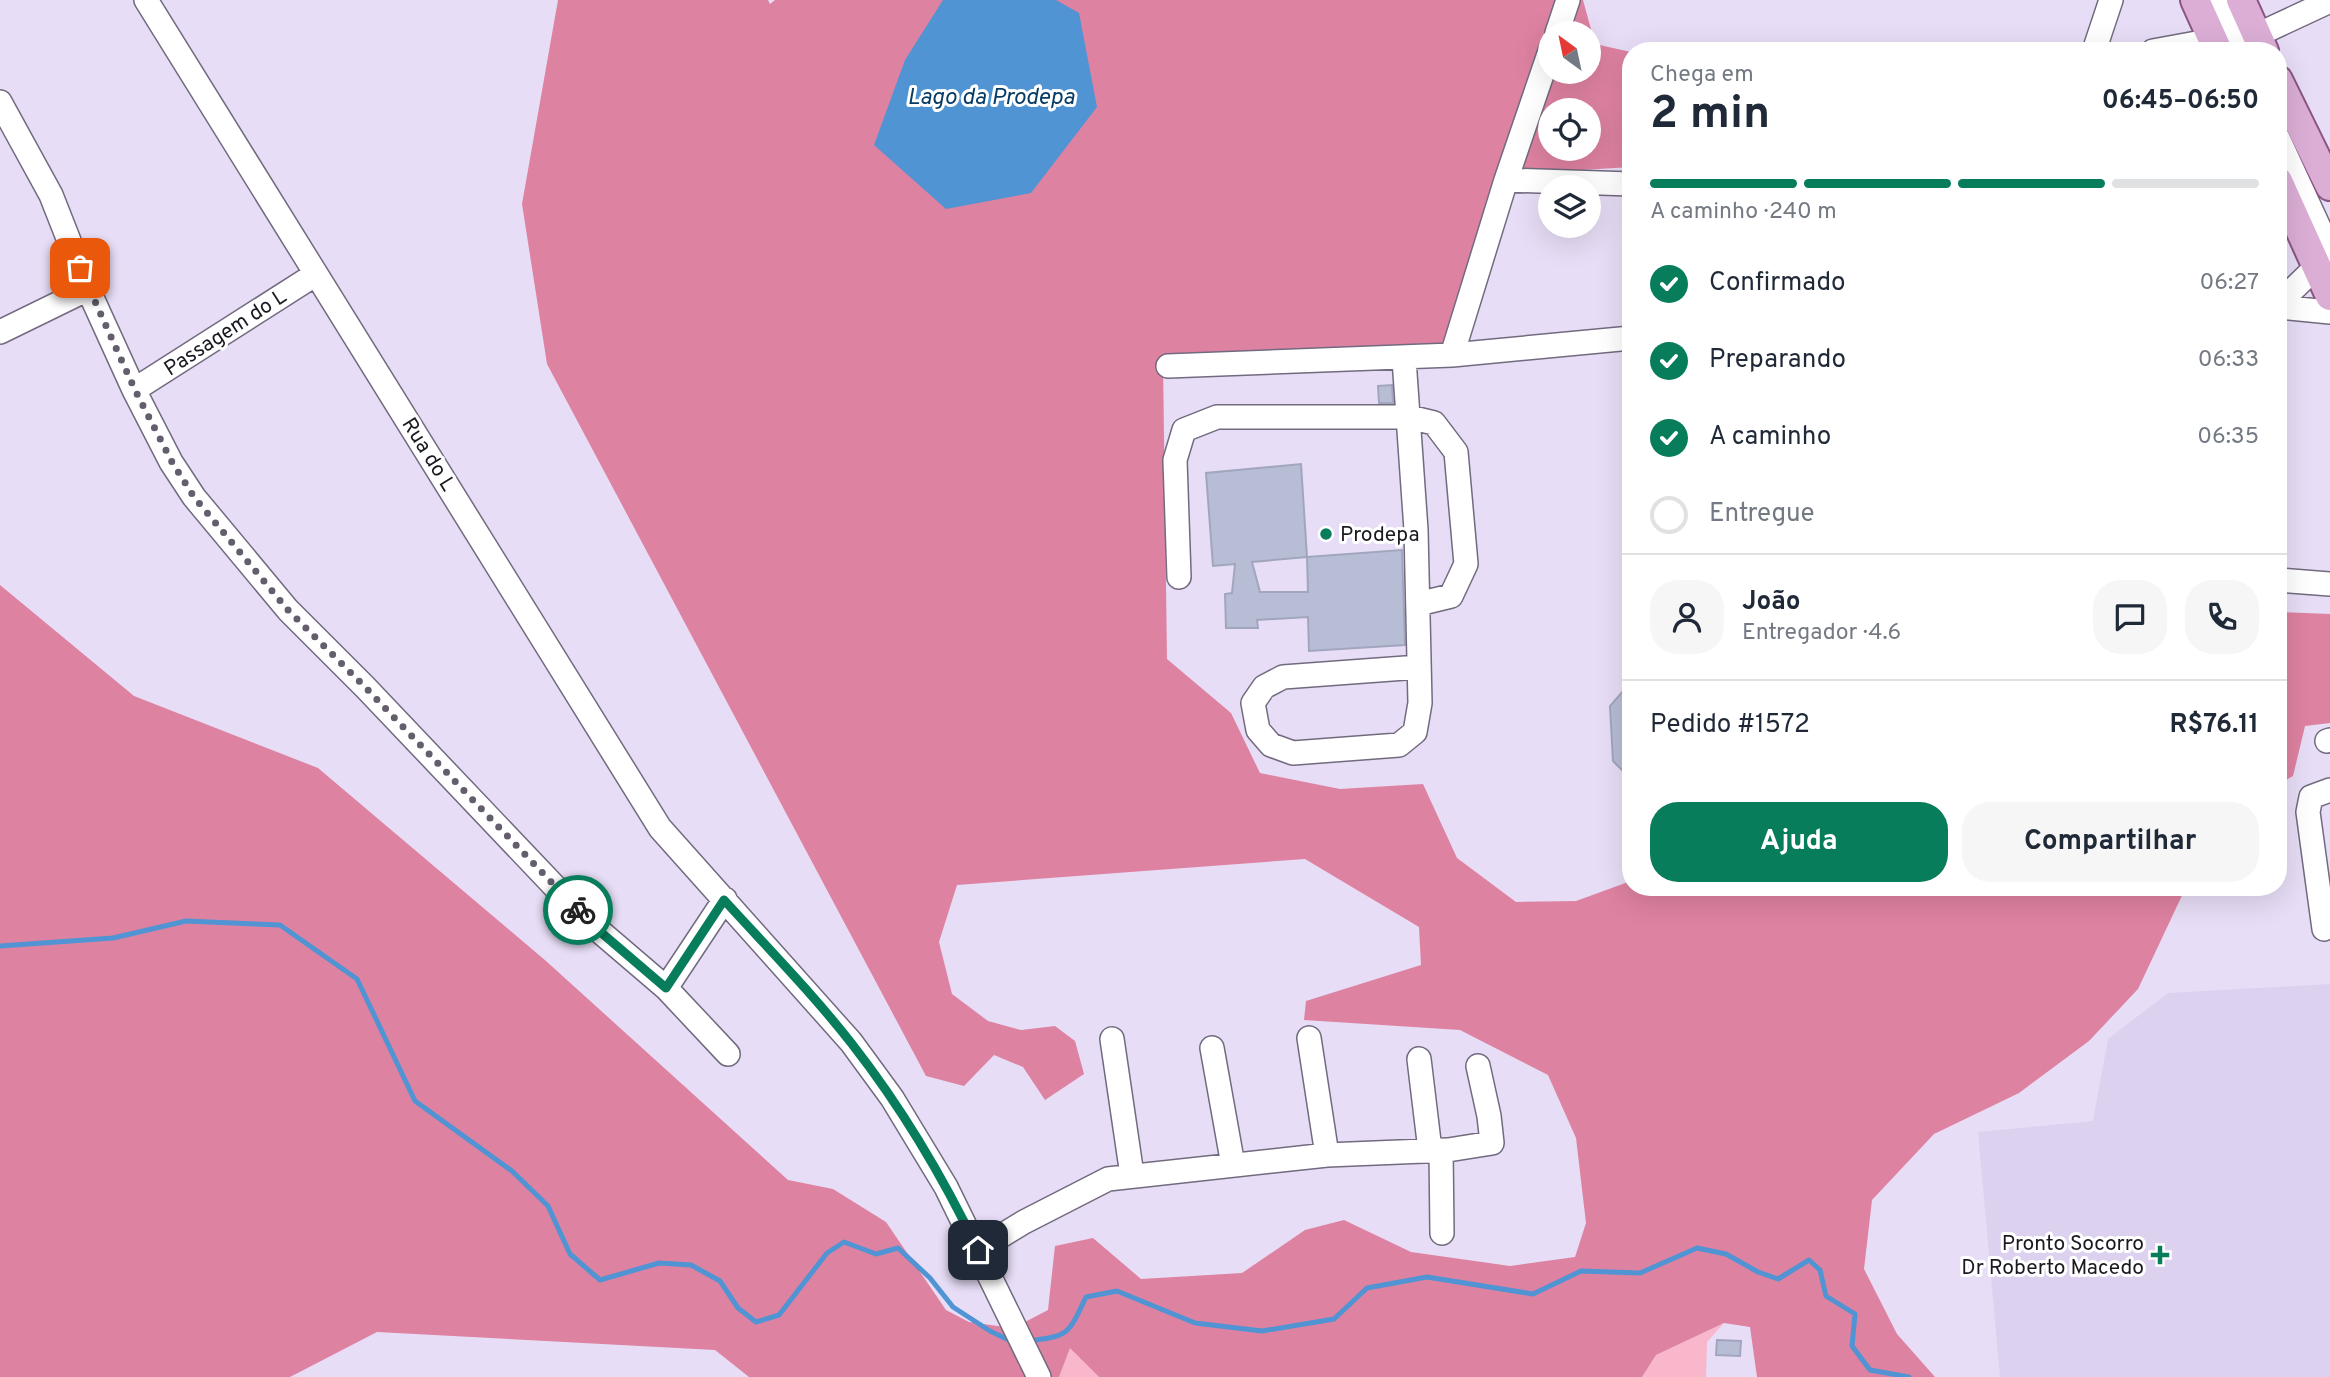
<!DOCTYPE html>
<html lang="pt">
<meta charset="utf-8">
<style>
:root{--surface:#fff;--page:#f6f6f7;--text:#1f2937;--muted:#747a83;--line:#e0e1e3;--accent:#087d5b}
body{margin:0;font-family:Overpass,sans-serif;background:var(--page);color:var(--text);height:100vh;display:flex;flex-direction:column;font-size:26px;white-space:nowrap}
*{box-sizing:border-box;margin:0}
p{font-size:23px;color:var(--muted)}
.icon{flex:none;width:38px;height:38px;fill:none;stroke:currentColor;stroke-width:2;stroke-linecap:round;stroke-linejoin:round}
.map{position:relative;flex:1;overflow:hidden}
.side{position:absolute;left:1622px;top:42px;width:665px;height:854px;display:flex;flex-direction:column;background:var(--surface);border-radius:28px;box-shadow:0 7px 28px #0002}
.side>*{flex:none}
.needle{width:46px;rotate:327deg}
.fabs{position:absolute;left:1538px;top:21px;display:grid;gap:14px}
.fabs a{display:grid;place-items:center;width:63px;height:63px;border-radius:50%;background:var(--surface);box-shadow:0 7px 28px #0002;font-size:35px}
.pin{position:absolute;display:grid;place-items:center;width:60px;height:60px;color:#fff;margin:-30px;border-radius:14px;box-shadow:0 4px 10px #0006}
.courier{position:absolute;display:grid;place-items:center;width:70px;height:70px;margin:-35px;border:5px solid #087d5b;border-radius:50%;background:#fff;color:#222;box-shadow:0 2px 9px #0007}
.headline em{font-style:normal;font-weight:700}
.headline div{display:flex;flex-direction:column-reverse}
.headline{display:flex;align-items:center;justify-content:space-between;height:119px;padding:0 28px}
h1{font-size:46px;font-weight:700;line-height:52px}
.bar{display:grid;grid-template-columns:repeat(4,1fr);gap:10px 7px;align-content:center;height:84px;padding:0 28px}
.bar i{height:9px;border-radius:5px;background:var(--line)}
.bar .on{background:var(--accent)}
.bar p{grid-column:span 4}
.line{display:flex;align-items:center;gap:18px;padding:0 28px;border-top:2px solid var(--line)}
.line div{flex:1}
.round{display:grid;place-items:center;flex:none;width:74px;height:74px;border-radius:28px;background:var(--page)}
ol{padding:0 28px;list-style:none}
li{display:flex;align-items:center;gap:21px;height:77px}
li p{margin-inline-start:auto}
li .icon{padding:7px;border-radius:50%;background:var(--accent);color:#fff;stroke-width:4}
li:last-child{color:var(--muted)}
li i{width:38px;height:38px;border:4px solid var(--line);border-radius:50%}
.cta{display:flex;gap:14px;margin-top:auto;padding:14px 28px}
.cta a{flex:1;height:80px;border-radius:28px;background:var(--accent);color:#fff;font-size:28px;font-weight:700;line-height:80px;text-align:center}
.cta a+a{background:var(--page);color:var(--text)}
.map>svg:first-child{display:block}
.built{fill:#ddd1f0}
.green{fill:#f8b7ca}
.forest{fill:#de82a1;fill-rule:evenodd}
.water{fill:#5094d4}
.lines{fill:none;stroke-linecap:round;stroke-linejoin:round}
.stream{stroke:#5094d4;stroke-width:5}
.building{fill:#b7bdd5;stroke:#a1a6be;stroke-width:2;fill-rule:evenodd}
.minor-casing{stroke:#726a7f;stroke-width:26}
.major-casing{stroke:#895684;stroke-width:32}
.minor{stroke:#fff;stroke-width:23}
.major{stroke:#dcaed6;stroke-width:28}
.done{stroke:#635d6c;stroke-width:7;stroke-dasharray:0 12.6}
.route{stroke:#087d5b;stroke-width:9}
.poi-dot{fill:#087d5b;stroke:#fff;stroke-width:2.5}
.labels{text-anchor:middle;stroke-width:6;stroke-linejoin:round;paint-order:stroke}
.street-label{font-size:21px;fill:#1c1821;stroke:#fff}
.poi-label{font-size:21px;fill:#1c1821;stroke:#fff;text-anchor:start}
.water-label{font-size:23px;font-style:italic;fill:#063c65;stroke:#fff}
</style>
<div class="map">
<svg width="2330" height="1377" viewBox="0 0 2330 1377">
<rect width="100%" height="100%" fill="#e7ddf6"/>
<!-- built -->
<path class="built" d="M2330,984V1377H2000L1978,1132L2093,1121L2108,1039L2168,993Z"/>
<!-- green -->
<path class="green" d="M1724,1323L1707,1342L1706,1377H1642L1656,1355Z
M1070,1347L1099,1377H1059Z"/>
<!-- forest -->
<path class="forest" d="M558,0H768L770,4L775,0H1583L1595,44L1631,52V167L1501,175L1439,355L1163,361L1167,659L1231,713L1260,773L1340,789L1423,784L1457,858L1516,902L1576,901L1631,881V887H2186L2138,989L2089,1041L2019,1093L1934,1134L1872,1200L1864,1269L1897,1334L1935,1377H1757L1750,1327L1724,1323L1656,1355L1642,1377H1099L1070,1348L1059,1377H1052L1030,1341L1025,1322L1048,1310L1055,1246L1093,1238L1141,1279L1242,1273L1305,1230L1344,1220L1411,1252L1510,1266L1575,1257L1586,1223L1576,1138L1548,1075L1460,1030L1304,1020L1306,1001L1421,965L1419,927L1305,859L957,885L939,942L952,994L988,1021L1021,1030L1055,1026L1075,1041L1084,1074L1045,1100L1023,1067L994,1055L964,1086L926,1076L547,364L522,204ZM1550,33H1589V72H1550ZM1550,110H1589V149H1550Z
M0,585L134,696L318,768L546,961L788,1180L833,1189L886,1222L946,1310L969,1322L1005,1327L1026,1377H749L715,1350L377,1332L290,1377H0Z
M2278,612L2330,614V723L2305,726L2293,776L2279,784Z"/>
<!-- water -->
<path class="water" d="M943,0H1056L1079,13L1097,107L1031,193L946,209L874,145L905,60Z"/>
<g class="lines">
<!-- stream -->
<path class="stream" d="M0,946L113,938L186,921L280,925L357,979L415,1101L512,1171L548,1206L570,1254L600,1280L659,1263L691,1265L720,1281L738,1308L756,1322L779,1315L827,1253L844,1242L876,1254L898,1248L930,1278L953,1307L990,1331L1015,1343
M1028,1341C1069,1336 1068,1335 1086,1297L1117,1291L1195,1323L1262,1331L1334,1319L1367,1288L1427,1277L1533,1294L1581,1271L1640,1273L1697,1248L1726,1254L1758,1272L1778,1279L1809,1260L1820,1270L1826,1296L1855,1314L1852,1346L1870,1370L1909,1377"/>
</g>
<!-- building -->
<path class="building" d="M1392,385L1393,403H1379L1378,386Z
M1301,464L1307,557L1402,550L1405,645L1309,651L1308,617L1257,620L1258,628H1226L1225,594L1232,593L1235,564L1213,566L1206,473ZM1307,557L1308,592H1260L1252,562Z
M1631,682V779L1613,761L1610,706Z
M1717,1340L1741,1341L1740,1356L1716,1355Z"/>
<g class="lines">
<defs>
<path id="minor" d="M146,0L660,828L851,1042L892,1098L946,1187L1039,1377
M2216,0L2239,51
M1557,33L1568,0
M2257,35L2330,1
M2094,51L2111,0
M2153,51L2213,40
M0,102L51,195L88,289L134,390L171,462L194,497L288,610L365,687L557,889L597,929L666,988L728,1054
M2278,138L2330,251
M1506,180L1550,51
M2278,304L2317,266
M2278,307L2330,312
M0,332L88,289
M1452,355L1631,338
M1404,359L1416,530L1420,703L1415,732L1399,745L1293,753L1271,745L1258,730L1253,703L1264,687L1283,677L1419,667
M1168,366L1452,355L1506,180L1631,184
M134,390L316,274
M1179,577L1175,460L1184,430L1217,417H1409L1434,423L1456,452L1466,564L1451,596L1418,604
M2278,580L2330,584
M2327,741L2330,740
M2324,929L2308,812L2311,797L2330,790
M666,988L725,899
M1309,1038L1327,1155
M1112,1039L1132,1175
M1212,1048L1233,1165
M1419,1059L1430,1150
M1441,1150L1442,1233
M978,1250L1024,1222L1108,1179L1327,1155L1448,1150L1492,1143L1489,1116L1478,1066"/>
<path id="major" d="M2195,0L2218,51
M2241,0L2264,51
M2278,80L2330,186
M2278,181L2330,296"/>
</defs>
<!-- minor casing -->
<use href="#minor" class="minor-casing"/>
<!-- major casing -->
<use href="#major" class="major-casing"/>
<!-- minor -->
<use href="#minor" class="minor"/>
<!-- major -->
<use href="#major" class="major"/>
</g>
<g class="lines">
<!-- done -->
<path class="done" d="M80,268L135,390L172,462L194,497L288,610L365,687L578,910"/>
<!-- route -->
<path class="route" d="M578,910L597,929L666,988L724,900C767,947 813,994 852,1044C902,1108 943,1177 978,1250"/>
</g>
<!-- markers -->
<g class="poi-dot">
<circle cx="1326" cy="534" r="7"/>
<path d="M2156.5 1244.5h7v7h7v7h-7v7h-7v-7h-7v-7h7z"/>
</g>
<g class="labels">
<!-- street labels -->
<g class="street-label">
<text transform="translate(225 332) rotate(-33)" y="7">Passagem do L</text>
<text transform="translate(429 454) rotate(58)" y="7">Rua do L</text>
</g>
<!-- poi labels -->
<g class="poi-label">
<text x="1340" y="541">Prodepa</text>
<text x="2144" y="1250" text-anchor="end">Pronto Socorro<tspan x="2144" dy="24">Dr Roberto Macedo</tspan></text>
</g>
<!-- water labels -->
<g class="water-label">
<text x="991" y="104">Lago da Prodepa</text>
</g>
</g>
</svg>
<div class="fabs">
<a><svg class="needle" viewBox="-14 -14 28 28"><path d="M0-13l5 13h-10z" fill="#e53935"/><path d="M0 13l5-13h-10z" fill="#747a83"/></svg></a>
<a><svg class="icon" aria-label="locate" viewBox="0 0 24 24"><circle cx="12" cy="12" r="6"/><path d="M12 2v4M12 18v4M2 12h4M18 12h4"/></svg></a>
<a><svg class="icon" aria-label="layers" viewBox="0 0 24 24"><path d="M12 4l9 5-9 5-9-5zM3 14l9 5 9-5"/></svg></a>
</div>
<div class="pin" style="left:80px;top:268px;background:#ea580c"><svg class="icon" aria-label="bag" viewBox="0 0 24 24"><path d="M5 8h14l-1 12H6zM9 8a3 3 0 0 1 6 0"/></svg></div>
<div class="pin" style="left:978px;top:1250px;background:#1f2937"><svg class="icon" aria-label="home" viewBox="0 0 24 24"><path d="M3 11l9-7 9 7M6 9v11h12V9"/></svg></div>
<div class="courier" style="left:578px;top:910px"><svg class="icon" aria-label="bike" viewBox="0 0 24 24"><circle cx="6" cy="16" r="4"/><circle cx="18" cy="16" r="4"/><path d="M6 16l4-8h5l3 8M10 8l3 8H6M13 5h3"/></svg></div>
<section class="side">
<div class="headline"><div><h1>2 min</h1><p>Chega em</p></div><em>06:45–06:50</em></div>
<div class="bar"><i class="on"></i><i class="on"></i><i class="on"></i><i></i><p>A caminho · 240 m</p></div>
<ol>
<li><svg class="icon" aria-label="check" viewBox="0 0 24 24"><path d="M5 12l5 5 9-10"/></svg>Confirmado<p>06:27</p></li>
<li><svg class="icon" aria-label="check" viewBox="0 0 24 24"><path d="M5 12l5 5 9-10"/></svg>Preparando<p>06:33</p></li>
<li><svg class="icon" aria-label="check" viewBox="0 0 24 24"><path d="M5 12l5 5 9-10"/></svg>A caminho<p>06:35</p></li>
<li><i></i>Entregue</li>
</ol>
<div class="line" style="height:126px"><a class="round"><svg class="icon" aria-label="person" viewBox="0 0 24 24"><circle cx="12" cy="8" r="4"/><path d="M4 21q1-7 8-7t8 7"/></svg></a><div><b>João</b><p>Entregador · 4.6</p></div><a class="round"><svg class="icon" aria-label="chat" viewBox="0 0 24 24"><path d="M4 5h16v11H9l-5 4z"/></svg></a><a class="round"><svg class="icon" aria-label="phone" viewBox="0 0 24 24"><path d="M5 4h4l2 5-3 2q2 4 5 5l2-3 5 2v4C11 20 4 13 5 4z"/></svg></a></div>
<div class="line" style="height:91px"><div>Pedido #1572</div><b>R$76.11</b></div>
<div class="cta"><a>Ajuda</a><a>Compartilhar</a></div>
</section>
</div>
